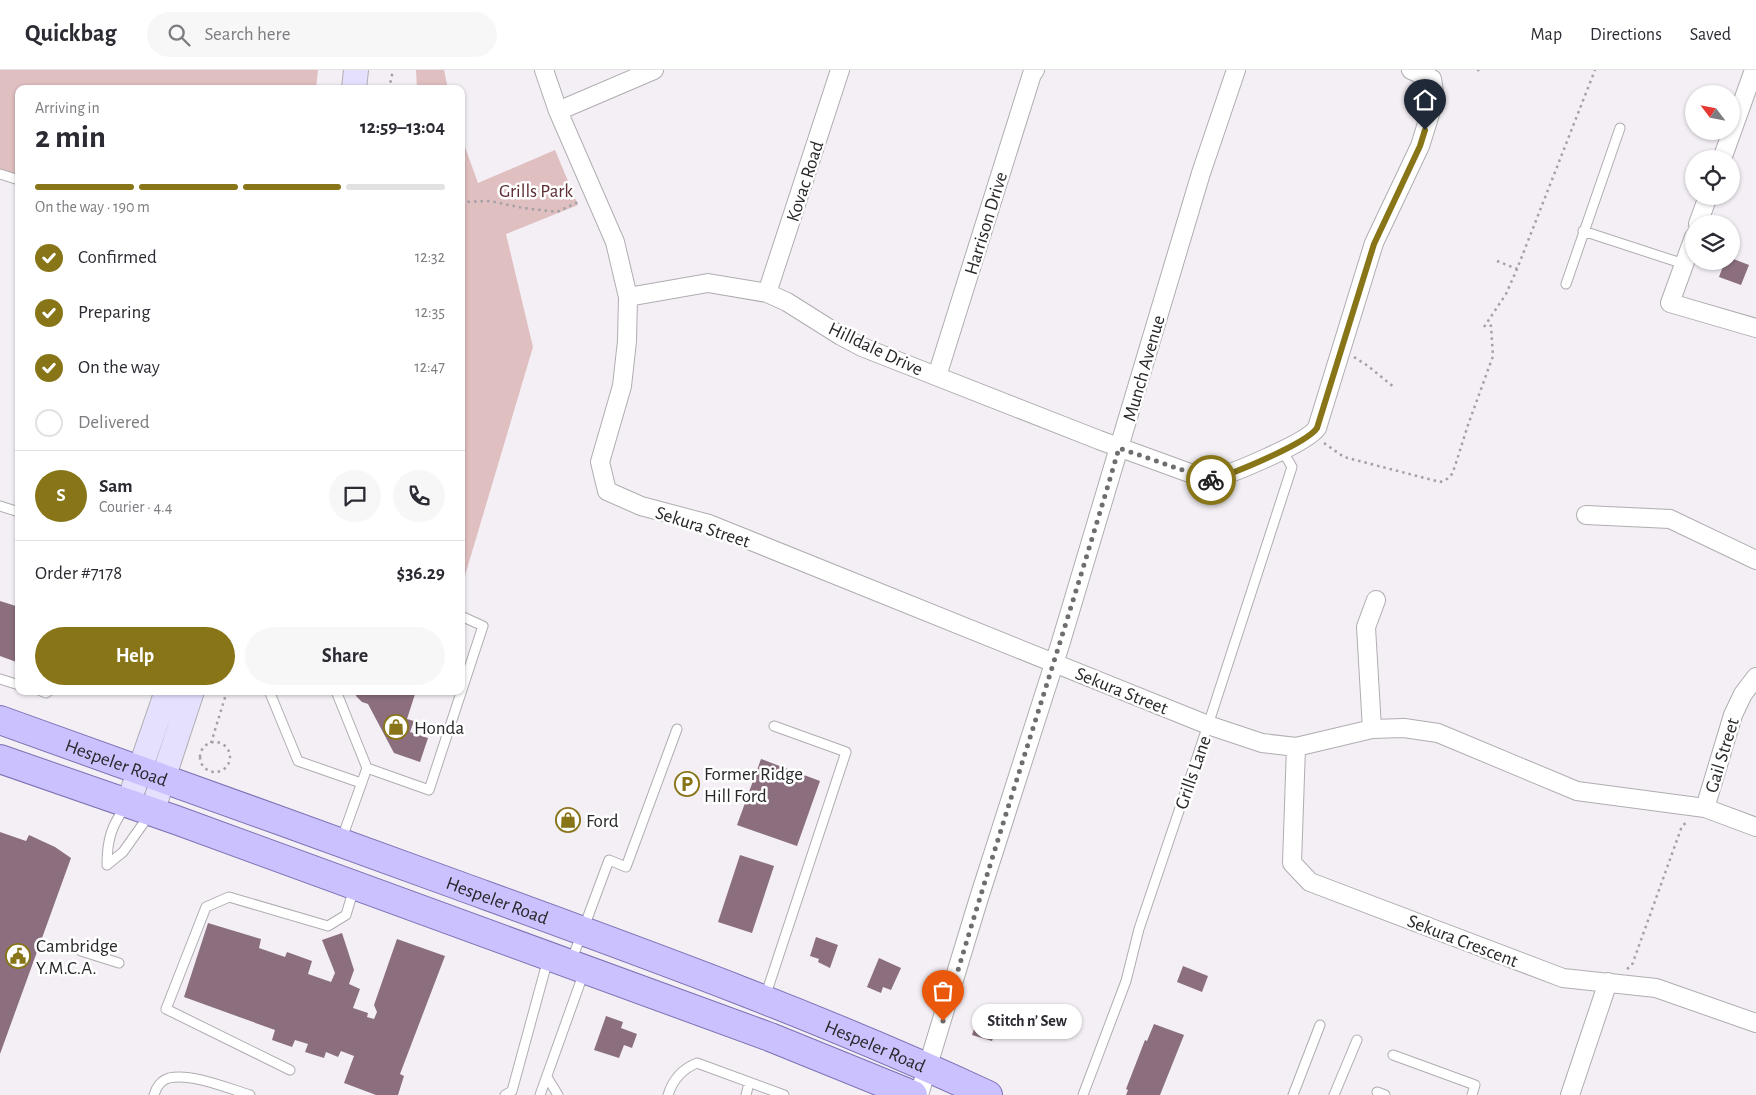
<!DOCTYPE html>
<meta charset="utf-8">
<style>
:root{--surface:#fff;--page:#f7f7f7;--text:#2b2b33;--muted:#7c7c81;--line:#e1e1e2;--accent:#877518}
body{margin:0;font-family:"Alegreya Sans",sans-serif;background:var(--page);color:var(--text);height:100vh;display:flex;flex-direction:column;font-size:19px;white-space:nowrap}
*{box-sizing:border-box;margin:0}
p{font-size:16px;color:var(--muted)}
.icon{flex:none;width:28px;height:28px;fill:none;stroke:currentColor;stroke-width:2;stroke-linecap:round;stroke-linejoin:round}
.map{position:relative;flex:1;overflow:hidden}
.drawer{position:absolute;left:15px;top:15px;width:450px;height:610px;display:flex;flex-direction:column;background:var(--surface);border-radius:10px;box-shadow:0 1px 4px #0004}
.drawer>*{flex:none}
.needle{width:32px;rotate:302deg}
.controls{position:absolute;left:1685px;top:15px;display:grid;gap:10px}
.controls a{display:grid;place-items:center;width:55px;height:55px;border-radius:50%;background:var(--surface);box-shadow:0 1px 4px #0004;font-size:25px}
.pin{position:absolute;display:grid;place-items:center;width:42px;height:42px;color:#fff;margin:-51px -21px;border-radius:50% 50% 50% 0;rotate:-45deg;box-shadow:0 0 5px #0007}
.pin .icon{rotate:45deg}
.courier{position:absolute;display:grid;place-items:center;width:50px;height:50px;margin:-25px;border:4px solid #877518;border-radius:50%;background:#fff;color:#222;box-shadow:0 1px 6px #0007}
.bubble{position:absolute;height:35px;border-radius:18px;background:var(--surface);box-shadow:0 1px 4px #0004;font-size:16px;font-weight:600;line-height:35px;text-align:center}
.headline em{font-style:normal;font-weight:600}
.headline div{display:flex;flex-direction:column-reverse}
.headline{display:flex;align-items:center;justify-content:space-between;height:85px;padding:0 20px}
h1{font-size:32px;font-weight:600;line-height:38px}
.bar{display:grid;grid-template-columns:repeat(4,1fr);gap:8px 5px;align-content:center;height:60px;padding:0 20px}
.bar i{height:6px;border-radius:4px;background:var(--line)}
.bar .active{background:var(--accent)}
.bar p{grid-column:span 4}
.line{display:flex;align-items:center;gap:12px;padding:0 20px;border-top:1px solid var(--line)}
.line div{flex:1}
.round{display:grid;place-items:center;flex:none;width:52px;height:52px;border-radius:26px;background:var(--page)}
ol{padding:0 20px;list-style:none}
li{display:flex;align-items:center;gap:15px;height:55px}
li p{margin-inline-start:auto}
li .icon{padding:5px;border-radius:50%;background:var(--accent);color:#fff;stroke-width:4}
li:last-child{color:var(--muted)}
li i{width:28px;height:28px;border:2px solid var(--line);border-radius:50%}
.primary-button{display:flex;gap:10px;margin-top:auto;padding:10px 20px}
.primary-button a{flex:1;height:58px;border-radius:30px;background:var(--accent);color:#fff;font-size:20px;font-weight:600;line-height:58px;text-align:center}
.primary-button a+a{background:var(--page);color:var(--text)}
header{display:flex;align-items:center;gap:30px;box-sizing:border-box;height:70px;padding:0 25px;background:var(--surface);border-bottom:1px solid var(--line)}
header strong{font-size:24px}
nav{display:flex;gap:28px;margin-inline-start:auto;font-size:18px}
.search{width:350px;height:45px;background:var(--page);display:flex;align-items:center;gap:12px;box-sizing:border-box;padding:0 18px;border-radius:28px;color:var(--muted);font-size:19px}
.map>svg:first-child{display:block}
.green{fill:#e0bfc1}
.building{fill:#8b6f7e}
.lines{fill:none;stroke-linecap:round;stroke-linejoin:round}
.service-casing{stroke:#b0adb1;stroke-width:11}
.minor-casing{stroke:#b0adb1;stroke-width:20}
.secondary-casing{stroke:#b0adb1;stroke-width:26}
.primary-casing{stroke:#7c70b3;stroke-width:30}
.path{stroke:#a4a1a6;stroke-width:2.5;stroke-dasharray:2.5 4;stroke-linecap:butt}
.service{stroke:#fff;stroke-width:9}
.minor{stroke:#fff;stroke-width:18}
.secondary{stroke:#e5e0fe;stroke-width:24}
.primary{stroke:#cbc1fe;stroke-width:28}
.done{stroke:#6f6d70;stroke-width:5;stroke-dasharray:0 9}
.route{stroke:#877518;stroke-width:6}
.labels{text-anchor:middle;stroke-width:5;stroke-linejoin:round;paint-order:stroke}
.street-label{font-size:19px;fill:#282729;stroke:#fff}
.park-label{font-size:19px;fill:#5d2c32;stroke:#fff}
.poi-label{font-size:19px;fill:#282729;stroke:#fff;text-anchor:start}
</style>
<header>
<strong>Quickbag</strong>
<div class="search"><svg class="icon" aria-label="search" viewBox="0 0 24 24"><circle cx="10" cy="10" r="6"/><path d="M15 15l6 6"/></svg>Search here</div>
<nav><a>Map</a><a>Directions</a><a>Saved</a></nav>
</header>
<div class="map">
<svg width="1756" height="1025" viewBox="0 0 1756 1025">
<rect width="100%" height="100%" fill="#f3eff5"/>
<!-- green -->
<path class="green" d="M0,0H318L316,19H19V106L0,100Z
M416,0H444L448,19H417Z
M461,66L478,113L555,80L578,135L506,164L533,277L461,519Z"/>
<!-- building -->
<path class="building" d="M1731,188L1749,195L1741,215L1719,207L1725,191H1731Z
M0,531L19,537V593L0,586Z
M355,621H416L407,649L414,651L410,662L428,668L420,692L394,683L368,634L362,632L356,626Z
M761,689L820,711L797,776L737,755Z
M0,762L26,771L29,765L55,777L71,788L0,984Z
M740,785L774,796L752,863L718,852Z
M208,853L261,869L259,878L285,887L287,882L312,891L308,904L331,912L335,903L322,870L342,863L354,900L349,914L360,919L353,938L368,943L367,947L374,949L377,942L374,935L397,869L445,886L400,1004L404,1006L398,1025H376L344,1013L354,986L341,981L338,987L326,982L324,988L305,982L308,974L295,970L292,977L272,970L275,960L184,927Z
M816,867L838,875L830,898L818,892L819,889L810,886Z
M879,888L901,898L891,920L883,917L881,923L867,917Z
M1183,896L1208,906L1202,922L1177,912Z
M979,944L999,951L992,971L972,965Z
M606,946L623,952L621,958L637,964L632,978L624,975L619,988L594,980Z
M1154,954L1184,965L1160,1025H1126L1128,1020L1126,1019L1145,970L1147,971Z"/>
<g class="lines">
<defs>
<path id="service" d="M0,104L19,110
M1583,161L1684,194
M1566,214L1620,58
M0,436L19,442
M0,609L19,615
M41,621L46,623L49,621
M270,621V623L298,691L361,713
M336,621L367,698L429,720L483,556L461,546
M341,771L367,698
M107,795L123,782L150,744
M107,795C107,771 111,755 127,735
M81,881L119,893
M571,892L609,790L626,797L677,659
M765,927L846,682L774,656
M1393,985L1475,1015L1472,1025
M290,1000L166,939L206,837L229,827L328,856L346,845L354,818
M547,1007L558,1025
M1377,1022L1385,1025
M154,1025C156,1018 161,1010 169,1008C192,1003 227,1018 250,1025
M505,1025L512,1021L548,889
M540,1025L584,902
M668,1025C673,1009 682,999 697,993L784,1025
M746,1025L749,1013
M1083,1025L1126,911L1139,859L1208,655L1292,397L1282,380
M1293,1025L1320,955
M1334,1025L1357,970"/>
<path id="minor" d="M544,0L558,41L615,172L628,227L627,271L622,316L600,392L607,421L641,436L709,454L1208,655L1262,673L1296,677L1372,659L1404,658L1438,663L1577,721L1705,738L1756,757
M558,41L654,0
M1722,89L1754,0
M1698,154L1708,126
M1694,167L1670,233L1756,258
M767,223L840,0
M628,227L708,213L767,223L787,232L841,266L862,277L1099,370L1209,410C1229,405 1307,373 1317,358L1374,173L1420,76L1435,28L1432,9L1411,0
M937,306L1032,4L1035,0
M1586,445L1670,449L1756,490
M1372,659L1366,557L1376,530
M1296,677L1292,793L1310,812L1563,908L1656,918L1756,953
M1705,738L1733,645L1743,624L1756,607
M919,1025L978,831L1060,575L1201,103L1236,0
M1570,1025L1608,912"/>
<path id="secondary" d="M354,19L356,0
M128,734L167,621
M152,742L192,621"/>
<g id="primary">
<path id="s1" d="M0,650C153,705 307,760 460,816C638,881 816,945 988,1025"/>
<path d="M0,689L176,750L770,967L913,1025"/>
</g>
</defs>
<!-- service casing -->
<use href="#service" class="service-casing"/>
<!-- minor casing -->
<use href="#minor" class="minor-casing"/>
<!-- secondary casing -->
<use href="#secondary" class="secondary-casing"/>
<!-- primary casing -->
<use href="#primary" class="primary-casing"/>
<!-- path -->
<path class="path" d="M1477,0H1480
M389,19L393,0
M461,132L490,131L523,138L557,142L578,132
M1497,191L1517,199
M1484,257L1506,224L1517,199L1595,0
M1354,287L1368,296L1395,318
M1324,373L1344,387L1440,412L1446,410L1452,404L1455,396L1468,355L1493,286L1491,256L1488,251
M200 687a15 15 0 1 1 30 0a15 15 0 1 1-30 0Z
M211,673L227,621
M1627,899L1632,895L1682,756L1686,753"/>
<!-- service -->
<use href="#service" class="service"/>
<!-- minor -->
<use href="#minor" class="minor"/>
<!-- secondary -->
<use href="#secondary" class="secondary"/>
<!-- primary -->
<use href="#primary" class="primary"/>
</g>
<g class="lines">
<!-- done -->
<path class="done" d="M943,951C999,759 1063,570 1119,378L1211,410"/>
<!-- route -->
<path class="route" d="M1211,410C1232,404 1306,374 1317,358L1374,174L1420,76L1425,60"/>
</g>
<!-- icons -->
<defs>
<symbol id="shop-ring" viewBox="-11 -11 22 22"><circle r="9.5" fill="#fff" stroke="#877518" stroke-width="1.5"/><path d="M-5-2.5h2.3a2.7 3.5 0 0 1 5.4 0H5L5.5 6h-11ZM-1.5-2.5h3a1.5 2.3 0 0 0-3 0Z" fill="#877518"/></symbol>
<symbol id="parking-ring" viewBox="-11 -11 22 22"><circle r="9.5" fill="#fff" stroke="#877518" stroke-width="1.5"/><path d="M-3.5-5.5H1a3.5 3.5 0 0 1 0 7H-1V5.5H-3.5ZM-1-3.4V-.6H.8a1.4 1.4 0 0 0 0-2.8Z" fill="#877518"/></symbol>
<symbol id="civic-ring" viewBox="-11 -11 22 22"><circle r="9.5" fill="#fff" stroke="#877518" stroke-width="1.5"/><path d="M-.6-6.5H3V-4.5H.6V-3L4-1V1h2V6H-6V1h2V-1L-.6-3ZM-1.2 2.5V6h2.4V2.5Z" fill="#877518"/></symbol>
</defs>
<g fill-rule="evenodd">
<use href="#shop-ring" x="382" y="643" width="28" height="28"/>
<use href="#parking-ring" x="673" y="700" width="28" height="28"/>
<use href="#shop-ring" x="554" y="736" width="28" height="28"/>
<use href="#civic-ring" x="4" y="872" width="28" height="28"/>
</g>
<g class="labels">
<!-- street labels -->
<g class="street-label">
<text transform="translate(804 111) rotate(-72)" y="7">Kovac Road</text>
<text transform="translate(985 153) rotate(-73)" y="7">Harrison Drive</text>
<text transform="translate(876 278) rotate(25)" y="7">Hilldale Drive</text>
<text transform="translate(1143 298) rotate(-74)" y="7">Munch Avenue</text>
<text transform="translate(703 456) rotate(18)" y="7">Sekura Street</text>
<text transform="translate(1122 620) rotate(22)" y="7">Sekura Street</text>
<text transform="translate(1721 685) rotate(-73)" y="7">Gail Street</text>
<text dy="7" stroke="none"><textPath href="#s1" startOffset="124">Hespeler Road</textPath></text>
<text transform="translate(1192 702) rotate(-71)" y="7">Grills Lane</text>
<text dy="7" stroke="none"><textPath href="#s1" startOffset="529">Hespeler Road</textPath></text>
<text transform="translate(1463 870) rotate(21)" y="7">Sekura Crescent</text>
<text dy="7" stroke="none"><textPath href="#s1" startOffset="934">Hespeler Road</textPath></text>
</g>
<!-- park labels -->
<g class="park-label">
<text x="536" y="127">Grills Park</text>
</g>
<!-- poi labels -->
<g class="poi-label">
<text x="414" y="664">Honda</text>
<text x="704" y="710">Former Ridge<tspan x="704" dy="22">Hill Ford</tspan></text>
<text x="586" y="757">Ford</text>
<text x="36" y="882">Cambridge<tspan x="36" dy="22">Y.M.C.A.</tspan></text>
</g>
</g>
</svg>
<div class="controls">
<a><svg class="needle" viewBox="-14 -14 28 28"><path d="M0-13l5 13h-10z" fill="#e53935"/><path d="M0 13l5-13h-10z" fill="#7c7c81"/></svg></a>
<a><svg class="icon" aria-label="locate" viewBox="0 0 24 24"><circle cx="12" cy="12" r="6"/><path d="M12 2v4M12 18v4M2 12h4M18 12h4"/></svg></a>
<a><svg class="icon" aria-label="layers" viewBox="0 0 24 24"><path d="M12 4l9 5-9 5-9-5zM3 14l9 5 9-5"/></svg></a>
</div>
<div class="pin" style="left:943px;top:951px;background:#ea580c"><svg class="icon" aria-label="bag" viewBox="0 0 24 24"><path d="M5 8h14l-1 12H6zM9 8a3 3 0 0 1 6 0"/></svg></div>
<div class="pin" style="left:1425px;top:60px;background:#1f2937"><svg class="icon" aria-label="home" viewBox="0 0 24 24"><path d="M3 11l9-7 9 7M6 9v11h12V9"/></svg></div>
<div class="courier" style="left:1211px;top:410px"><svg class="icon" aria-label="bike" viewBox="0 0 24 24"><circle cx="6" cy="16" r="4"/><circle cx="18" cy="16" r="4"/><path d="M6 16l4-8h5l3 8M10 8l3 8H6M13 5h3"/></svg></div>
<div class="bubble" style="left:972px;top:934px;width:110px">Stitch n’ Sew</div>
<section class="drawer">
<div class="headline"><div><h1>2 min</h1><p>Arriving in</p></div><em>12:59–13:04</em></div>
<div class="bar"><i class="active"></i><i class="active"></i><i class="active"></i><i></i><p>On the way · 190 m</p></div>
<ol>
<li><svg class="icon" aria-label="check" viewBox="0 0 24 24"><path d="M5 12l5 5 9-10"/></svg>Confirmed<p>12:32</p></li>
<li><svg class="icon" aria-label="check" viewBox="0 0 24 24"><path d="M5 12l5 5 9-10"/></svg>Preparing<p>12:35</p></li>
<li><svg class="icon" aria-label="check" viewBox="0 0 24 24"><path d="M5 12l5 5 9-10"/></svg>On the way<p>12:47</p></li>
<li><i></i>Delivered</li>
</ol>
<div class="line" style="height:90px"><b class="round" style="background:var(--accent);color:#fff">S</b><div><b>Sam</b><p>Courier · 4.4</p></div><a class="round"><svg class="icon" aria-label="chat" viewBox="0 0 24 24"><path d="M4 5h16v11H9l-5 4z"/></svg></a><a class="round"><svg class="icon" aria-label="phone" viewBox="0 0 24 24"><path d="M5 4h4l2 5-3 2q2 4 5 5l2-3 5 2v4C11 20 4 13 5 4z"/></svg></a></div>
<div class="line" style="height:65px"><div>Order #7178</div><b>$36.29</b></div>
<div class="primary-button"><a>Help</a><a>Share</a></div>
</section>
</div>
